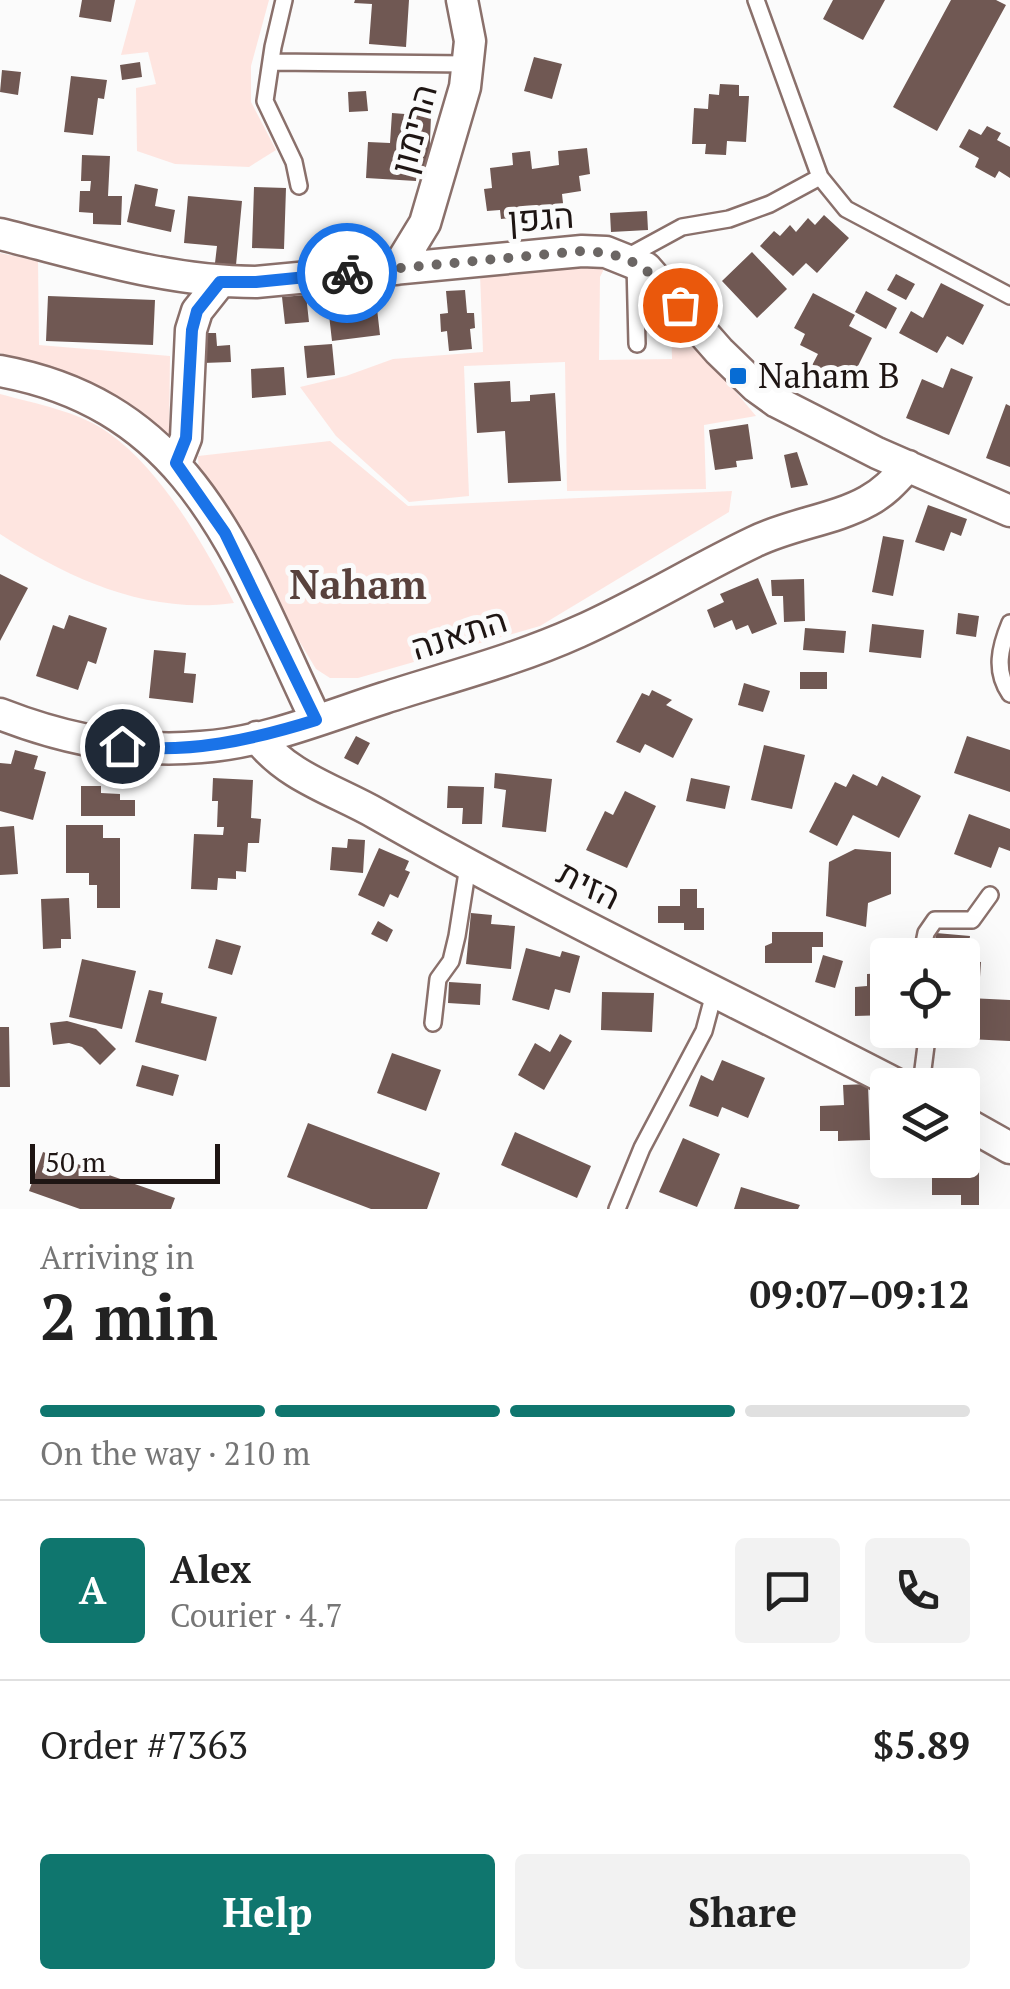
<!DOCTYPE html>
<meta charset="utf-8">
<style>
:root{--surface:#fff;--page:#f2f2f2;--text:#222;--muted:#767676;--line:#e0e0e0;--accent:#0f766e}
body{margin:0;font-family:"PT Serif",Heebo,serif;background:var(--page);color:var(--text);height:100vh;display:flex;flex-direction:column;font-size:38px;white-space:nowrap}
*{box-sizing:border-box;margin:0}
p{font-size:32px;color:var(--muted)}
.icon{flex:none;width:55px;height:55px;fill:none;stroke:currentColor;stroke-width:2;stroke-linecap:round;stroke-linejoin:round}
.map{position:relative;height:1209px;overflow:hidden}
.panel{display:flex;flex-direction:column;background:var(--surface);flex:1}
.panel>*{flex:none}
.tools{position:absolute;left:870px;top:938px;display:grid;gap:20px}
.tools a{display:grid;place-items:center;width:110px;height:110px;border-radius:10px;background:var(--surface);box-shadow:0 10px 40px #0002;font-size:50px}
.scale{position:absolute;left:30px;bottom:25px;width:190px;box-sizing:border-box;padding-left:10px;border:5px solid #1e1513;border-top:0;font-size:28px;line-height:35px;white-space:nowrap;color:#1e1513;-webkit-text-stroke:8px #fbfbfb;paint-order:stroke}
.pin{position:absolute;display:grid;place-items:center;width:85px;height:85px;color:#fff;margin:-42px;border:5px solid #fff;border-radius:50%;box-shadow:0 2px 10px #0007}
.courier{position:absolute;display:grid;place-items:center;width:100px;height:100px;margin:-50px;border:8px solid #1a73e8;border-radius:50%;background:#fff;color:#222;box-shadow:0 2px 12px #0007}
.head em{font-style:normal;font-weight:600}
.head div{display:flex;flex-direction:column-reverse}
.head{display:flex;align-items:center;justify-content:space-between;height:170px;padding:0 40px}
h1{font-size:65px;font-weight:600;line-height:75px}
.bar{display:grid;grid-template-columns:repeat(4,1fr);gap:15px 10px;align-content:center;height:120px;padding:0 40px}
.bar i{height:12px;border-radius:8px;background:var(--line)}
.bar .on{background:var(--accent)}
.bar p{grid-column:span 4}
.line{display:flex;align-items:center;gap:25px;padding:0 40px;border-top:2px solid var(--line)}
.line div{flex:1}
.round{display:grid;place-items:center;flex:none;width:105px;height:105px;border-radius:10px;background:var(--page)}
.primary-button{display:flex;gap:20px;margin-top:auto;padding:20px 40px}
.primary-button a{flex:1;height:115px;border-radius:10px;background:var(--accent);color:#fff;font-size:40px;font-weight:600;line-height:115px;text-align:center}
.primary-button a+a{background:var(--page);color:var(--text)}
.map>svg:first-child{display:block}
.green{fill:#fee5e0}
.building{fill:#705853}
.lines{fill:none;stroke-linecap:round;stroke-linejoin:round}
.service-casing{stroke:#8a706b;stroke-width:20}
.minor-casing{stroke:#8a706b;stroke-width:35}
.service{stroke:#fff;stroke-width:15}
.minor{stroke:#fff;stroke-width:30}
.done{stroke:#6b6664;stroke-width:10;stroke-dasharray:0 18}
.route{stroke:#1a73e8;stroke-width:12}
.poi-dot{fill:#076cd4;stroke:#fbfbfb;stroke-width:4}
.labels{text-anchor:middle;stroke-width:10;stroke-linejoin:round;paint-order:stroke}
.street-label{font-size:35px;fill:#1e1513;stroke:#fbfbfb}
.poi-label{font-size:35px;fill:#1e1513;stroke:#fbfbfb;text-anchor:start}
.quarter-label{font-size:40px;font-weight:bold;fill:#58413c;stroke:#fbfbfb}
</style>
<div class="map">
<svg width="1010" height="1209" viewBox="0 0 1010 1209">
<rect width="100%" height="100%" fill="#fbfbfb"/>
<!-- green -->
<path class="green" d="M136,0H269L251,66V102L276,150L249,167L175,164L137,151L136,88L156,84L148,52L121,55Z
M0,253L38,261L39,345L170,356L169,440L95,386L0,353Z
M588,266L605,267L600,277L599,360L672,359L671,315L756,416L704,425L706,489L567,491L565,362L464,366L469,496L409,502L336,436L300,387L346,376L393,359L483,352L480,274Z
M0,394C36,404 79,411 110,434C162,471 206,548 234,603C148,615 69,579 0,534Z
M330,441L408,506L732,491L729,512L540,626L358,678H330L316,669L199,474L198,456Z"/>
<!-- building -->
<path class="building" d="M82,0H115L111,22L79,17Z
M355,0H409L406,47L369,44L372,4L354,3Z
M833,0H885L863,40L823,19Z
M951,0H996L1006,5L937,131L893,107Z
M534,57L562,64L552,99L524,91Z
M140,62L142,77L122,80L120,65Z
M2,70L21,72L18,95L0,92Z
M71,76L107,80L104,99L98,98L93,135L64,132Z
M720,84L739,85V96H749L746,142L727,141L726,155L705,154L706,144H692L694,108L708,109L709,94L719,95Z
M366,91L368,111L349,112L348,92Z
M392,113L431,116L429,166H417L416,181L366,178L368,142L390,143Z
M987,126L1001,133L997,140L1010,147V178L999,171L995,178L975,167L979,158L959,147L969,129L981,135Z
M587,148L590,174L579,176L581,191L562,194L564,212L501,219L500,210L487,211L484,189L492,188L490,168L513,165L512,153L530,151L532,169L559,165L558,151Z
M82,155L110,156L108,196H122L121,225L93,224V213L79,212L80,191H90L91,181H81Z
M135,184L158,189L155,206L175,210L171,232L127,222Z
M254,187L286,188L284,249L252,248Z
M188,196L242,201L236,265L215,263L217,246L184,243Z
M647,211L648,230L611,232L610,213Z
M824,215L849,238L817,273L806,263L793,276L760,246L774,231L780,236L790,225L796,232L808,218L815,225Z
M752,252L787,289L757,318L722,281Z
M896,274L915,284L906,300L887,290Z
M941,283L984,305L963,345L947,336L937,353L899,333L911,311L923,318Z
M465,290L467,313H474L475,328L470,329L472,349L449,351L447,331L441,332L440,314L448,313L446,291Z
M866,291L897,308L886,329L855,312Z
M813,293L855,315L849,326L872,338L853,376L835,367L826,385L807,375L818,354L800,345L805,334L794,328Z
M306,295L309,322L285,324L282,297Z
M48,296L155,300L153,345L46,341Z
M376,300L380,335L332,341L328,306Z
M202,333H216L217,346L230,345L231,362L203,363Z
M332,344L335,375L307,378L304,346Z
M284,367L286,395L252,398L251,369Z
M951,368L973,377L949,435L906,418L922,379L943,388Z
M510,381L511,402L530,401V395L555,393L561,481L508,483L505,431L477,433L474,383Z
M1006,404L1010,406V467L986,458Z
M748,424L753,459L736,461L737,467L715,470L709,430Z
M797,452L808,485L791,488L784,455Z
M928,505L967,519L961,536L951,532L944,551L915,542Z
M883,536L904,540L893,596L872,592Z
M0,574L28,588L0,641Z
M758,578L777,624L752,634L748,625L736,630L732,620L714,628L707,610L724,602L720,594Z
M804,579L805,621L784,622L783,596H772L771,580Z
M958,613L979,616L976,637L956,634Z
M69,615L107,628L96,664L88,661L78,690L36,676L53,625L64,629Z
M872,624L924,630L921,658L869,652Z
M805,628L846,631L844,653L803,650Z
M154,650L186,653L184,673L196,674L193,703L149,698Z
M800,672H827V689H800Z
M744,683L770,691L763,712L738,705Z
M652,690L672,700L666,705L693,719L673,758L645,744L640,753L616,742L642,693L649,696Z
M356,736L370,743L358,765L344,758Z
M967,736L1010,750V792L954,773Z
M764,745L805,755L792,809L751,800Z
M15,750L38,756L34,769L46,772L33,820L0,811V763L11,764Z
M495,773L552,779L546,832L502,827L506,790L494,788Z
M853,774L877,786L882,776L921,796L899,838L853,815L837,846L809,832L835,782L846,787Z
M213,778L253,780L251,818L261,819L259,843H248L246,872L236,871V879L218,878L217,890L191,889L194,834L223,835L224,827H217L218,801H212Z
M691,778L730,786L725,809L686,801Z
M81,786H101V793L120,794V800H135V816H81Z
M448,786L484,787L482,824H462L463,808H447Z
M625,791L656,806L627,868L586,850L605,811L613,815Z
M969,814L1010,829V851L999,847L991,868L954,854Z
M66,825H103V838H120V908H97V885H89V873H66Z
M14,826L18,874L0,875V827Z
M348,839L365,840L363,873L330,870L332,847L347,848Z
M379,848L409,861L405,870L410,872L398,898L390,894L384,907L358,895Z
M855,849L891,852V894L868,903L866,927L826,916L829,862Z
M680,889H697V908H704V930H684V923H658V906H680Z
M69,898L71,939H61V948L43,949L41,899Z
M471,913L492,915L491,924L515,926L511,969L466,964Z
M378,921L393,930L387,942L371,934Z
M772,932H823V947H812V963H765V946L772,943Z
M936,933L970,936L968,952L934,949Z
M216,939L241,946L232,975L208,968Z
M526,948L560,957L562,951L580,956L570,993L555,989L549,1010L512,1000Z
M823,955L843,961L835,988L815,982Z
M82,959L136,971L122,1029L69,1017Z
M962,960L981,962L980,977L962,976Z
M888,973V1015L855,1016V987L867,986V974Z
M449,982L481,984L480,1005L448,1003Z
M149,990L163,993L161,1003L217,1017L206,1061L135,1042Z
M602,992L654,993L652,1032L601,1030Z
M969,998L1010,1000V1041L968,1039Z
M67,1021L96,1029L116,1049L100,1065L82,1047L69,1043L53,1045L50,1023Z
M0,1027H9L10,1087H0Z
M560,1034L572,1041L544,1090L518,1075L535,1043L550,1052Z
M392,1053L441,1070L426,1111L377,1093Z
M722,1060L765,1078L748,1118L722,1107L718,1117L689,1106L701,1075L713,1081Z
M142,1065L179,1075L173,1096L136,1086Z
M868,1084L870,1140L838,1141V1131H820V1106L844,1105L843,1085Z
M308,1123L440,1173L427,1209H371L287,1177Z
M515,1132L591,1166L577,1198L501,1165Z
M683,1138L720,1154L697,1207L659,1192Z
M963,1149H979V1205H961V1195H932V1161L963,1162Z
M43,1152L175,1198L171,1209H80L29,1191Z
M741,1187L800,1205L798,1209H734Z"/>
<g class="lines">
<defs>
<path id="service" d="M284,0L273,47L265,101L294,162L299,186
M756,0L820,177L846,209L1010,296
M271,62L468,64
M625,258L682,227L729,219L770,204L820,177
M635,263L637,344
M1010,623C1000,647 994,671 1010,694
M927,955L923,948L926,933L935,920H972L990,895
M433,1023L438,979L451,961L457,936L468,866
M921,1085L928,1030
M617,1209L642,1148L704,1031L715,990"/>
<path id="minor" d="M0,234C85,255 168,282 256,282L582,251L606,252L646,268L719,351L755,386L777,402L877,453L1010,511
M397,269L425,223L465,87L470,41L462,0
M0,371C196,407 240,562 316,720
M176,463L186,438L191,330L197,311L220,282
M0,714C64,739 132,753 201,747C263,743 325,717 384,698C449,677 516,660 578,632C639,605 695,570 754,542C790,524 834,520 868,501C885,492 896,479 908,466
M257,737C287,777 335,790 377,814C547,911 724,995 898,1085
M962,1121L1010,1148"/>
</defs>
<!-- service casing -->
<use href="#service" class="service-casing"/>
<!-- minor casing -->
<use href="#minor" class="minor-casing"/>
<!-- service -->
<use href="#service" class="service"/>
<!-- minor -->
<use href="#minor" class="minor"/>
</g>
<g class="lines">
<!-- done -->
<path class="done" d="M347,273L582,251C631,253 649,268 680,305"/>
<!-- route -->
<path class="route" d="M122,746C189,754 252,740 316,720L225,533L176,463L186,438L192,330L197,311L220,282H256L347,273"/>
</g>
<!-- markers -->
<rect class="poi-dot" x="728" y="366" width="20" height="20" rx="5"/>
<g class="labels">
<!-- street labels -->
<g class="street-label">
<text transform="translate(414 129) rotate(-75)" y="12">הרימון</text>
<text transform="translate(541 218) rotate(-4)" y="12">הגפן</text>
<text transform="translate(459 634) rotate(-18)" y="12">התאנה</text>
<text transform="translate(589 885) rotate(27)" y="12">הזית</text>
</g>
<!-- poi labels -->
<g class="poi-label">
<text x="758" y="388">Naham B</text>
</g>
<!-- quarter labels -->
<g class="quarter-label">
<text x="358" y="599">Naham</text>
</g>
</g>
</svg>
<div class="tools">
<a><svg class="icon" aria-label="locate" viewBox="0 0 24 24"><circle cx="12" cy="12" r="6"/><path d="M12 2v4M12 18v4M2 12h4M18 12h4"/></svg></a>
<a><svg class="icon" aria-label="layers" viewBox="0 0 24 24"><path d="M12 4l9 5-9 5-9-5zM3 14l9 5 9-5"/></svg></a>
</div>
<div class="scale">50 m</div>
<div class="pin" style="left:680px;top:305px;background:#ea580c"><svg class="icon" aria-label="bag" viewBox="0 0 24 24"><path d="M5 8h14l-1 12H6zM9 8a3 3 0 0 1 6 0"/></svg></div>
<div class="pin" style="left:122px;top:746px;background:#1f2937"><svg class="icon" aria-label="home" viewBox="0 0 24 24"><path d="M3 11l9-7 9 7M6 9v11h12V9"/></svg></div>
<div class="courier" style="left:347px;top:273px"><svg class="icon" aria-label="bike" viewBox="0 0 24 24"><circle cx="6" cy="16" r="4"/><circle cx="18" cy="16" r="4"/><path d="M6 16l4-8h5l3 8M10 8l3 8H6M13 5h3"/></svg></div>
</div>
<section class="panel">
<div class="head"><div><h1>2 min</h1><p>Arriving in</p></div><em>09:07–09:12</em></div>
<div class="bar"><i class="on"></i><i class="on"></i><i class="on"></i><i></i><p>On the way · 210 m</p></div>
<div class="line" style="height:180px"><b class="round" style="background:var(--accent);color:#fff">A</b><div><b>Alex</b><p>Courier · 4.7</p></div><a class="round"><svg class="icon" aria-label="chat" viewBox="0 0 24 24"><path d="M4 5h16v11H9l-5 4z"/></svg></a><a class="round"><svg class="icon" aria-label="phone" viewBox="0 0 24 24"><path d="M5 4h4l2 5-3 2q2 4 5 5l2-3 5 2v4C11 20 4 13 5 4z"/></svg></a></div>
<div class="line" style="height:130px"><div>Order #7363</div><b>$5.89</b></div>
<div class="primary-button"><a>Help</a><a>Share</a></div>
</section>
